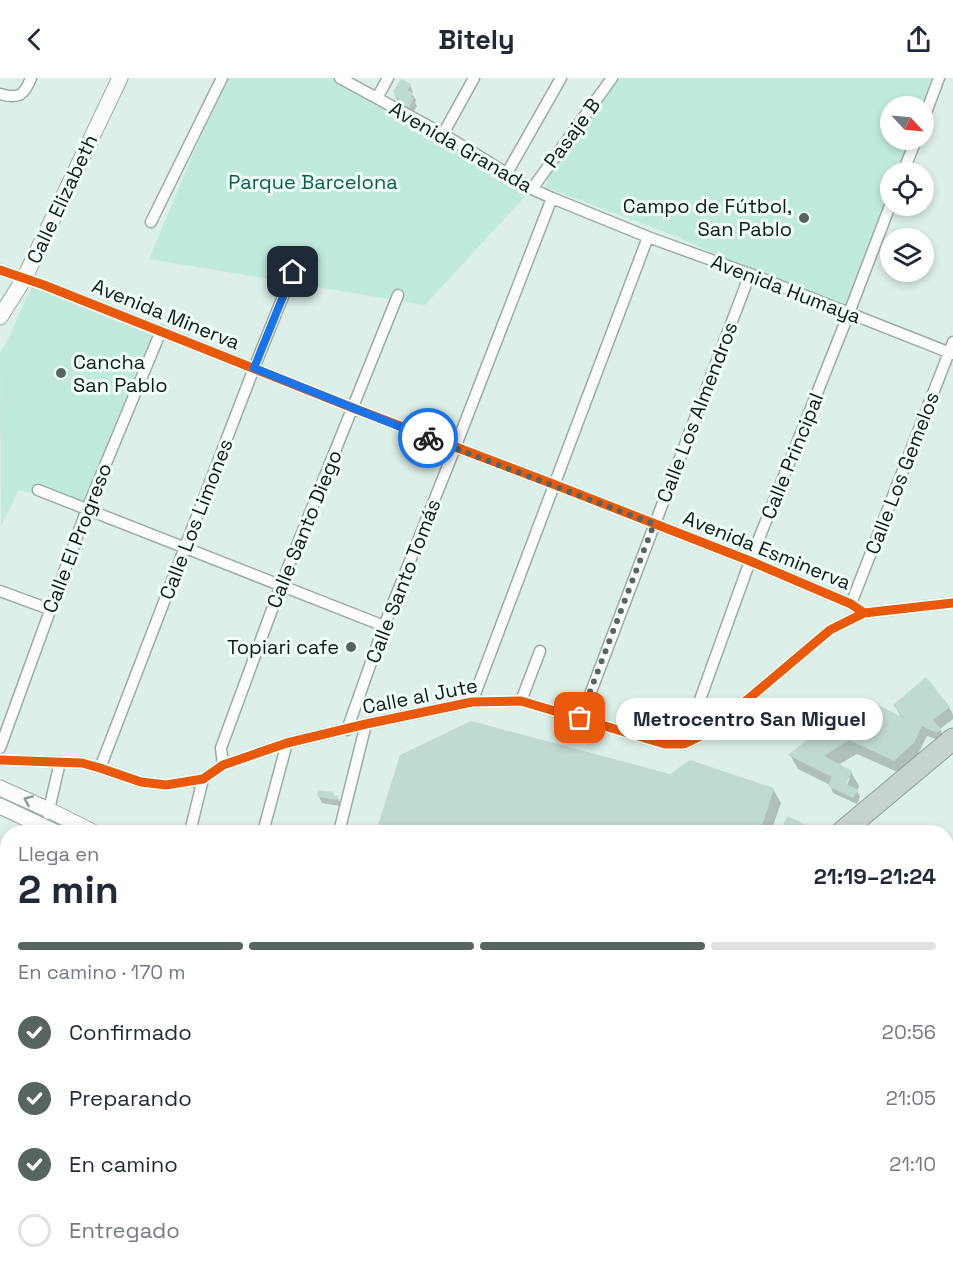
<!DOCTYPE html>
<html lang="es">
<meta charset="utf-8">
<style>
:root{--surface:#fff;--page:#f6f6f7;--text:#1f2937;--muted:#747a83;--line:#e0e1e3;--accent:#566560}
body{margin:0;font-family:"Space Grotesk",sans-serif;background:var(--page);color:var(--text);height:100vh;display:flex;flex-direction:column;font-size:22px;white-space:nowrap}
*{box-sizing:border-box;margin:0}
p{font-size:20px;color:var(--muted)}
.icon{flex:none;width:33px;height:33px;fill:none;stroke:currentColor;stroke-width:2;stroke-linecap:round;stroke-linejoin:round}
.map{position:relative;flex:1;overflow:hidden}
.details{position:absolute;left:0px;top:747px;width:954px;height:450px;display:flex;flex-direction:column;background:var(--surface);border-radius:24px 24px 0 0;box-shadow:0 3px 9px #0003}
.details>*{flex:none}
.needle{width:39px;rotate:116deg}
.fabs{position:absolute;left:880px;top:18px;display:grid;gap:12px}
.fabs a{display:grid;place-items:center;width:54px;height:54px;border-radius:50%;background:var(--surface);box-shadow:0 3px 9px #0003;font-size:30px}
.pin{position:absolute;display:grid;place-items:center;width:51px;height:51px;color:#fff;margin:-26px;border-radius:12px;box-shadow:0 3px 9px #0006}
.courier{position:absolute;display:grid;place-items:center;width:60px;height:60px;margin:-30px;border:4px solid #1a73e8;border-radius:50%;background:#fff;color:#222;box-shadow:0 2px 8px #0007}
.bubble{position:absolute;height:42px;border-radius:21px;background:var(--surface);box-shadow:0 3px 9px #0003;font-size:20px;font-weight:600;line-height:42px;text-align:center}
.overview em{font-style:normal;font-weight:600}
.overview div{display:flex;flex-direction:column-reverse}
.overview{display:flex;align-items:center;justify-content:space-between;height:102px;padding:0 18px}
h1{font-size:39px;font-weight:600;line-height:45px}
.bar{display:grid;grid-template-columns:repeat(4,1fr);gap:9px 6px;align-content:center;height:72px;padding:0 18px}
.bar i{height:8px;border-radius:4px;background:var(--line)}
.bar .selected{background:var(--accent)}
.bar p{grid-column:span 4}
ol{padding:0 18px;list-style:none}
li{display:flex;align-items:center;gap:18px;height:66px}
li p{margin-inline-start:auto}
li .icon{padding:6px;border-radius:50%;background:var(--accent);color:#fff;stroke-width:4}
li:last-child{color:var(--muted)}
li i{width:33px;height:33px;border:3px solid var(--line);border-radius:50%}
header{display:flex;justify-content:space-between;align-items:center;height:78px;padding:0 18px;background:var(--surface);font-size:27px;font-weight:600}
.map>svg:first-child{display:block}
.green{fill:#c0ebdc}
.shadow{fill:#0003;fill-rule:evenodd}
.building{fill:#bfdad1}
.lines{fill:none;stroke-linecap:round;stroke-linejoin:round}
.street-casing{stroke:#9daba6;stroke-width:13}
.secondary-casing{stroke:#9daba6;stroke-width:17}
.highway-casing{stroke:#8c9f99;stroke-width:23}
.street{stroke:#fafdfc;stroke-width:10}
.secondary{stroke:#fafdfc;stroke-width:15}
.highway{stroke:#c7d3cf;stroke-width:21}
.cycleway-casing{stroke:#f1fff9;stroke-width:13}
.cycleway{stroke:#e8590c;stroke-width:9}
.oneway{stroke:#909794}
.done{stroke:#566560;stroke-width:6;stroke-dasharray:0 10.8}
.route{stroke:#1a73e8;stroke-width:8}
.poi-dot{fill:#566560;stroke:#f1fff9;stroke-width:2}
.labels{text-anchor:middle;stroke-width:6;stroke-linejoin:round;paint-order:stroke}
.street-label{font-size:20px;fill:#0e1a16;stroke:#f1fff9}
.park-label{font-size:20px;fill:#0c5d49;stroke:#f1fff9}
.poi-label{font-size:20px;fill:#0e1a16;stroke:#f1fff9;text-anchor:end}
</style>
<header><svg class="icon" aria-label="back" viewBox="0 0 24 24"><path d="M15 5l-7 7 7 7"/></svg>Bitely<svg class="icon" aria-label="share" viewBox="0 0 24 24"><path d="M12 15V3M7 8l5-5 5 5M5 13v7h14v-7"/></svg></header>
<div class="map">
<svg width="953" height="1197" viewBox="0 0 953 1197">
<rect width="100%" height="100%" fill="#dcefe8"/>
<!-- green -->
<path class="green" d="M225,0H340L532,111L425,227L149,181Z
M613,0H939L924,28H891V62H916L903,94H891V125L849,235L670,156L545,109L548,103L540,100Z
M34,204L161,253L87,431L19,412L1,448L0,274L5,267Z"/>
<!-- shadow -->
<path class="shadow" d="M410,7L413,14L412,16L416,22L415,25L417,28L412,36L402,31L395,18Z
M895,628L949,629L953,637V641L940,651L946,662L944,664L927,658L918,676L920,679L902,696L857,676L838,687L851,694L859,708L857,713L860,719L857,726L833,715L830,707L798,691L790,677L859,639L902,641ZM847,700H850L844,713Z
M401,678L670,698L773,711L781,725L772,751L780,754H378Z
M333,716L335,719H337L341,726L340,728L322,725L319,719Z
M788,740L814,753L815,754H786L784,750Z
M385,1190H424L422,1197H392Z"/>
<!-- building -->
<path class="building" d="M401,1L411,6L408,12L413,15L411,19L414,20L408,31L397,25L399,21L394,18L395,16L393,14Z
M926,599L950,629L933,642L941,651L937,655L922,648L914,665L894,683L849,662L824,678L852,693L846,706L858,712L853,720L828,708L832,699L788,677L846,631L858,638L866,621L904,640L893,627Z
M471,643L670,696L690,682L774,710L760,754H376L400,677Z
M318,712L334,714L333,717L338,718L337,722L317,719Z
M787,738L815,751L811,754H791L782,750Z
M368,1190H370L376,1197H359Z
M386,1190H417L416,1192L402,1197H393Z"/>
<g class="lines">
<defs>
<path id="street" d="M340,0L443,56L532,111L552,120L648,159L750,196L953,276
M0,16C19,21 24,18 31,0
M377,20L388,0
M924,40L939,0
M443,56L474,0
M903,94L916,62
M507,95L561,0
M532,111L612,0
M151,144L222,0
M0,192L44,207L353,330L553,406L750,483L851,526L864,535
M38,412L384,548
M0,513L49,531
M851,526L953,264
M521,623L540,573
M472,624L648,159
M581,640L750,196
M347,652L384,548L455,370L552,120
M684,666L750,483L849,235L891,125
M0,670L87,431L161,253
M0,682L82,685L100,690L141,704L166,707L203,701L223,687L287,665L366,646L472,624L521,623L665,666H684L709,654L830,552L864,535L953,525
M223,687L221,670L281,507L398,217
M100,690L254,290L293,194
M48,736L60,684
M190,754L203,701
M263,754L287,665
M339,754L366,646
M0,821L8,823
M0,912L8,911
M0,943H8
M946,987L953,973
M0,1047L8,1050
M0,1144L8,1146
M946,1145L953,1147
M256,1190L261,1197
M598,1190L605,1197
M677,1190L683,1197
M750,1190L756,1197
M122,1197L137,1190"/>
<path id="secondary" d="M0,239L24,201L120,0
M0,710L49,732L93,754
M0,728L55,754
M474,1190L480,1197
M505,1190L511,1197"/>
<path id="highway" d="M842,754L953,661
M291,1197L300,1190
M313,1197L322,1190"/>
</defs>
<!-- street casing -->
<use href="#street" class="street-casing"/>
<!-- secondary casing -->
<use href="#secondary" class="secondary-casing"/>
<!-- highway casing -->
<use href="#highway" class="highway-casing"/>
<!-- street -->
<use href="#street" class="street"/>
<!-- secondary -->
<use href="#secondary" class="secondary"/>
<!-- highway -->
<use href="#highway" class="highway"/>
<defs>
<path id="cycleway" d="M0,192L44,207L353,330L553,406L750,483L851,526L864,535
M0,682L82,685L100,690L141,704L166,707L203,701L223,687L287,665L366,646L472,624L521,623L665,666H684L709,654L830,552L864,535L953,525"/>
</defs>
<!-- cycleway casing -->
<use href="#cycleway" class="cycleway-casing"/>
<!-- cycleway -->
<use href="#cycleway" class="cycleway"/>
</g>
<!-- one-way arrows -->
<defs><path id="oneway-chevron" d="M-2-3.5L2.5 0L-2 3.5" fill="none" stroke-width="1.6" stroke-linecap="round" stroke-linejoin="round" transform="scale(1.5)"/></defs>
<use class="oneway" href="#oneway-chevron" transform="translate(28 722) rotate(-156)"/>
<g class="lines">
<!-- done -->
<path class="done" d="M428,360L654,446L580,640"/>
<!-- route -->
<path class="route" d="M293,194L254,290L428,360"/>
</g>
<!-- markers -->
<g class="poi-dot">
<circle cx="804" cy="140" r="6"/>
<circle cx="61" cy="295" r="6"/>
<circle cx="351" cy="569" r="6"/>
</g>
<g class="labels">
<!-- street labels -->
<g class="street-label">
<text transform="translate(572 55) rotate(-54)" y="7">Pasaje B</text>
<text transform="translate(461 69) rotate(30)" y="7">Avenida Granada</text>
<text transform="translate(62 121) rotate(-65)" y="7">Calle Elizabeth</text>
<text transform="translate(786 211) rotate(21)" y="7">Avenida Humaya</text>
<text transform="translate(166 236) rotate(22)" y="7">Avenida Minerva</text>
<text transform="translate(697 334) rotate(-69)" y="7">Calle Los Almendros</text>
<text transform="translate(792 378) rotate(-68)" y="7">Calle Principal</text>
<text transform="translate(902 395) rotate(-69)" y="7">Calle Los Gemelos</text>
<text transform="translate(196 441) rotate(-69)" y="7">Calle Los Limones</text>
<text transform="translate(304 451) rotate(-68)" y="7">Calle Santo Diego</text>
<text transform="translate(77 460) rotate(-69)" y="7">Calle El Progreso</text>
<text transform="translate(767 472) rotate(22)" y="7">Avenida Esminerva</text>
<text transform="translate(403 503) rotate(-69)" y="7">Calle Santo Tomás</text>
<text transform="translate(420 618) rotate(-11)" y="7">Calle al Jute</text>
</g>
<!-- park labels -->
<g class="park-label">
<text x="313" y="111">Parque Barcelona</text>
</g>
<!-- poi labels -->
<g class="poi-label">
<text x="792" y="135">Campo de Fútbol,<tspan x="792" dy="23">San Pablo</tspan></text>
<text x="73" y="291" text-anchor="start">Cancha<tspan x="73" dy="23">San Pablo</tspan></text>
<text x="339" y="576">Topiari cafe</text>
</g>
</g>
</svg>
<div class="fabs">
<a><svg class="needle" viewBox="-14 -14 28 28"><path d="M0-13l5 13h-10z" fill="#e53935"/><path d="M0 13l5-13h-10z" fill="#747a83"/></svg></a>
<a><svg class="icon" aria-label="locate" viewBox="0 0 24 24"><circle cx="12" cy="12" r="6"/><path d="M12 2v4M12 18v4M2 12h4M18 12h4"/></svg></a>
<a><svg class="icon" aria-label="layers" viewBox="0 0 24 24"><path d="M12 4l9 5-9 5-9-5zM3 14l9 5 9-5"/></svg></a>
</div>
<div class="pin" style="left:580px;top:640px;background:#ea580c"><svg class="icon" aria-label="bag" viewBox="0 0 24 24"><path d="M5 8h14l-1 12H6zM9 8a3 3 0 0 1 6 0"/></svg></div>
<div class="pin" style="left:293px;top:194px;background:#1f2937"><svg class="icon" aria-label="home" viewBox="0 0 24 24"><path d="M3 11l9-7 9 7M6 9v11h12V9"/></svg></div>
<div class="courier" style="left:428px;top:360px"><svg class="icon" aria-label="bike" viewBox="0 0 24 24"><circle cx="6" cy="16" r="4"/><circle cx="18" cy="16" r="4"/><path d="M6 16l4-8h5l3 8M10 8l3 8H6M13 5h3"/></svg></div>
<div class="bubble" style="left:616px;top:620px;width:267px">Metrocentro San Miguel</div>
<section class="details">
<div class="overview"><div><h1>2 min</h1><p>Llega en</p></div><em>21:19–21:24</em></div>
<div class="bar"><i class="selected"></i><i class="selected"></i><i class="selected"></i><i></i><p>En camino · 170 m</p></div>
<ol>
<li><svg class="icon" aria-label="check" viewBox="0 0 24 24"><path d="M5 12l5 5 9-10"/></svg>Confirmado<p>20:56</p></li>
<li><svg class="icon" aria-label="check" viewBox="0 0 24 24"><path d="M5 12l5 5 9-10"/></svg>Preparando<p>21:05</p></li>
<li><svg class="icon" aria-label="check" viewBox="0 0 24 24"><path d="M5 12l5 5 9-10"/></svg>En camino<p>21:10</p></li>
<li><i></i>Entregado</li>
</ol>
</section>
</div>
